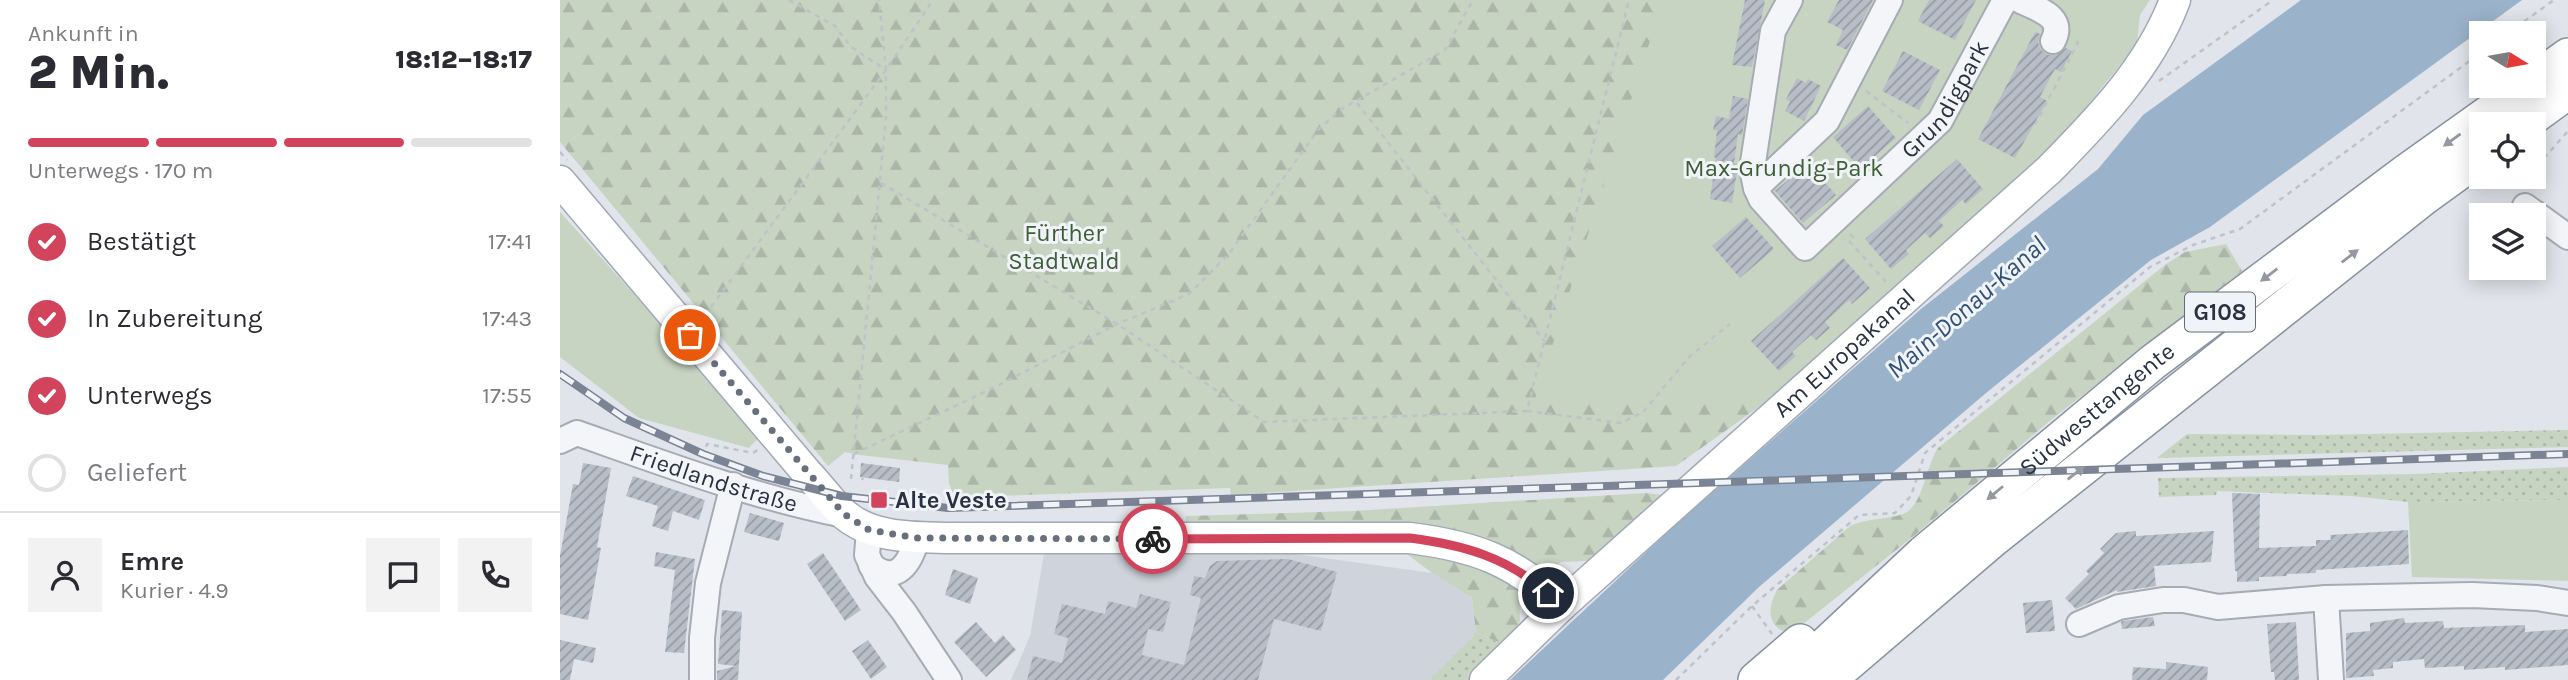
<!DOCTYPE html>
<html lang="de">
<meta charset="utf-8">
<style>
:root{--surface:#fff;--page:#f2f2f3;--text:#2b2b33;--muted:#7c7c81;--line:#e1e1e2;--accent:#d1445b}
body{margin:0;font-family:Karla,sans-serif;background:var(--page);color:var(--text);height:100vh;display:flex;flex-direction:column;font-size:26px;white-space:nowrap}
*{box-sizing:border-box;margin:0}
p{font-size:23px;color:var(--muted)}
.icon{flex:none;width:38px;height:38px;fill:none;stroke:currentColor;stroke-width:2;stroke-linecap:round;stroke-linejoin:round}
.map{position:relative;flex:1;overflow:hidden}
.details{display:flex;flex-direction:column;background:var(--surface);width:560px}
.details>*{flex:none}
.needle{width:46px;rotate:101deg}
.fabs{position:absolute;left:1909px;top:21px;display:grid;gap:14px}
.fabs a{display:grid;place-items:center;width:77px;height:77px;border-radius:0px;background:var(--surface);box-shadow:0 4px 18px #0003;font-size:35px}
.pin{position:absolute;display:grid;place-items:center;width:60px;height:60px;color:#fff;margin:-30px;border:4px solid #fff;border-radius:50%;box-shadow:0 2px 7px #0007}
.courier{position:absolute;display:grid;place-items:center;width:70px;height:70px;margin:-35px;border:5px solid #d1445b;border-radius:50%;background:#fff;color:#222;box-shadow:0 2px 9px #0007}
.head em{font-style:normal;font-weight:800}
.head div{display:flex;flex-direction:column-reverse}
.head{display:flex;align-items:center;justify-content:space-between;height:119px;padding:0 28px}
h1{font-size:46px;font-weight:800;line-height:52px}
.bar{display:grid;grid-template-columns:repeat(4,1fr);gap:10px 7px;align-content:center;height:84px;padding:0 28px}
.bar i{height:9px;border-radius:5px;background:var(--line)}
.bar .selected{background:var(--accent)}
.bar p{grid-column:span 4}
.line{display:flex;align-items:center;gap:18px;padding:0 28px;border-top:2px solid var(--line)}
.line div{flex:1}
.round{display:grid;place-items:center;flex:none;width:74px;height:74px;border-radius:0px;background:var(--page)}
ol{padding:0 28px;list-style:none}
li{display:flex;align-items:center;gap:21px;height:77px}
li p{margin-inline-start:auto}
li .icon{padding:7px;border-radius:50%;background:var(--accent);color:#fff;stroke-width:4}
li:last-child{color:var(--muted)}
li i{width:38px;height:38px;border:4px solid var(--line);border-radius:50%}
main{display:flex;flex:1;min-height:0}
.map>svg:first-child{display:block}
.built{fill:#cfd4dc}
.grass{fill:url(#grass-dots)}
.forest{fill:url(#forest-firs)}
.green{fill:#c7d4c2}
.water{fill:#9bb3ca}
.building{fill:url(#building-hatch)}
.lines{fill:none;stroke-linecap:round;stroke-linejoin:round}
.minor-casing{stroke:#a6abb4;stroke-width:28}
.major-casing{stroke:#a0a9b6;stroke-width:33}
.highway-casing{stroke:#8892a1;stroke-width:38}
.path{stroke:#bfc2c9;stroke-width:2.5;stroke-dasharray:5 5;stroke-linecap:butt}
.minor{stroke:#f4f5f8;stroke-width:24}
.major{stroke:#fff;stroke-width:30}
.highway{stroke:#fff;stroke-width:35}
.rail-casing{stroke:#7a8494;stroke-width:8}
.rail{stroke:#f0f3f7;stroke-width:5;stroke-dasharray:16;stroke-linecap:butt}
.oneway{fill:#9498a0}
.done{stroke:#69707d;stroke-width:7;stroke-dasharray:0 12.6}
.route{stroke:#d1445b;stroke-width:9}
.poi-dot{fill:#d1445b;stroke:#f0f3f7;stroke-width:2.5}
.labels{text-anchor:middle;stroke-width:6;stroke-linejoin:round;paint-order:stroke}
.shield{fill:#f0f3f7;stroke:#656c78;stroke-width:2}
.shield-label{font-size:23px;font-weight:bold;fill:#293242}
.street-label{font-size:24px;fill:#293242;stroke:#f0f3f7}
.park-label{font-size:24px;fill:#3e5e36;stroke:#f0f3f7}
.poi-label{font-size:24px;font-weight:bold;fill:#293242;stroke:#f0f3f7;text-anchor:start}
.water-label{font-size:26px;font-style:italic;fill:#325177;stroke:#f0f3f7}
</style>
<main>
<section class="details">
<div class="head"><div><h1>2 Min.</h1><p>Ankunft in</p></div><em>18:12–18:17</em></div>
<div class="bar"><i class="selected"></i><i class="selected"></i><i class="selected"></i><i></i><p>Unterwegs · 170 m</p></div>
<ol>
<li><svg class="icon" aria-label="check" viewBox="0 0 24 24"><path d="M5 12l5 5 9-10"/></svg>Bestätigt<p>17:41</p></li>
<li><svg class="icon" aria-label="check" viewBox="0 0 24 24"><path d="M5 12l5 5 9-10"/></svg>In Zubereitung<p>17:43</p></li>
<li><svg class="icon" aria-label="check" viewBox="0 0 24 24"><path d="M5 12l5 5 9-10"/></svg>Unterwegs<p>17:55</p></li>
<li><i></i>Geliefert</li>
</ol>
<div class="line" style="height:126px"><a class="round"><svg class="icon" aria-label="person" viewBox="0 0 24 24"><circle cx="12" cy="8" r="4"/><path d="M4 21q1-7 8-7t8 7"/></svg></a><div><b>Emre</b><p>Kurier · 4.9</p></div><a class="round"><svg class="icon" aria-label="chat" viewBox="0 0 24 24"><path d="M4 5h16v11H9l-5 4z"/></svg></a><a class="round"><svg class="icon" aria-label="phone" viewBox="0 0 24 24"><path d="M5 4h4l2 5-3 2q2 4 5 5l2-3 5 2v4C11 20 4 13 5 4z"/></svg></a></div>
</section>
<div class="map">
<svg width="2008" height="680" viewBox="0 0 2008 680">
<defs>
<pattern id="grass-dots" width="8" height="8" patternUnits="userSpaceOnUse" patternTransform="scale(1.75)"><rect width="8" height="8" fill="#c7d4c2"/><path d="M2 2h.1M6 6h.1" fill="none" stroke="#abb6a8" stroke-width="1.8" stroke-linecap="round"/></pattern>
<pattern id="forest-firs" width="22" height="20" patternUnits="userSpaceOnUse" patternTransform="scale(1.75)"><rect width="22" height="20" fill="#c7d4c2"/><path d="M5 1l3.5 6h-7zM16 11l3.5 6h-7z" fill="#abb6a8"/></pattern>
<pattern id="building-hatch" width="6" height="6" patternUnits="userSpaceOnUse" patternTransform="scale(1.75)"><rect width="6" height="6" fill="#b8bec7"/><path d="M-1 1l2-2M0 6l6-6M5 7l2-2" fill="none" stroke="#969ba3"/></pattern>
</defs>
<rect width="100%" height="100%" fill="#e1e4ea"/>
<!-- built -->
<path class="built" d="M714,551L872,573L912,598L916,633L869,680H451L470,636L484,554Z"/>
<!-- grass -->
<path class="grass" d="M2008,430V447L1597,458L1627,434L1756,435Z
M2008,467V500L1848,502L1792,496L1657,491L1656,495L1599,497L1598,478L1856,474Z
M916,633L946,645L910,680H869Z"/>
<!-- forest -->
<path class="forest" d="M0,0H1109L1220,392L1116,466L671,495L670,488L437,496L394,495L389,484L388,465L300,455L285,452L268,466L0,142Z
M1666,244L1682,271L1492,419L1355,535L1238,628L1222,631C1206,621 1209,605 1217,590L1290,526C1307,518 1325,520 1343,514C1363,507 1366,465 1378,448L1606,264L1625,252Z
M1085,493L1104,495L1027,561L1001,562L959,598L960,621L946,645L916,633L912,598L872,573L811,527L626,528V516L793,511Z"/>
<!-- green -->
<path class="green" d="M1103,0H1590L1580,15L1577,44L1494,147L1216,400H975Z
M0,212L201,435L189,448L79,418L0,357Z
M2008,500V581L1852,577L1848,502Z"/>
<!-- water -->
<path class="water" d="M1741,0H1962L1650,227L1591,260L1426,393L1199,587L1103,680H950L1113,527L1361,309L1538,169L1583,115Z"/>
<!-- building -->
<path class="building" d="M1185,0H1205L1192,67L1172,65Z
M1279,0H1313L1287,50L1276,45L1283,30L1267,22Z
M1369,0H1416L1395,40L1358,21Z
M1475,32L1480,34L1478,43L1481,50L1487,55H1496L1506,48L1512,51L1501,72L1495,69L1480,97L1487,101L1455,158L1418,139Z
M1343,51L1380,70L1359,110L1322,91Z
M1237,78L1246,83L1248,79L1261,86L1244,121L1225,111L1230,102L1226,99Z
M1173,96L1188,99L1182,135L1178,134L1174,163L1178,164L1172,203L1150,199L1156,158L1154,157L1157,130H1153L1156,116L1169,119Z
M1308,106L1336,138L1300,169L1273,137Z
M1397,159L1423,189L1406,204L1402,200L1379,221L1384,226L1370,238L1365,233L1346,250L1349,254L1331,269L1305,239Z
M1248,163L1276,195L1243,223L1215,191Z
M1186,217L1214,249L1180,278L1152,246Z
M1283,258L1310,288L1292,304L1289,300L1265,322L1270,328L1256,340L1251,335L1232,352L1236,356L1219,371L1191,341Z
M23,463L51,468L37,547L41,548L28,620L0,614V556L13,484L19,485Z
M301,463L340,468L339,482L300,477Z
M73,476L145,500L139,520L113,511L108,531L92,526L98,506L66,496Z
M1672,493L1700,494L1699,548L1756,546V540H1771L1770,535L1848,530L1849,564L1756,570V573L1727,574V576L1699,577V581L1677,582V571H1675Z
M190,513L224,523L219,541L184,532Z
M1576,531V536L1654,531L1651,562L1594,566L1596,586L1557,592V590L1516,609L1505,598L1529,574L1526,571L1544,553L1540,549L1556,533Z
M96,552L135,559L124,653L105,652L115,570L94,566Z
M263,553L301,610L285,621L247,564Z
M728,559L777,572L761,631L714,619L698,680H467L473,656L502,663L508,638L494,634L502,604L545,614L548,601L576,608L580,594L611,602L603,632L588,629L582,655L624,665L641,598L630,595L634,576L645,578L650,566L657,561Z
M393,569L418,578L410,604L385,595Z
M1492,600L1495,631L1466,633L1463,603Z
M162,610L182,612L178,680H157V671L176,666L158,664Z
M1593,617L1595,626L1562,629L1561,622L1563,621Z
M1844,618L1845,623L1883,621L1884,628L1965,625V632L2008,629V665L1945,670V667L1904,670V666L1865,668L1864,659L1833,662V668L1813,670L1814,676L1786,678V633L1810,631V623Z
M416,622L435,643L443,635L456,650L426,677L394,642Z
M1736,622L1739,680H1715L1714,672H1711L1707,624Z
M0,640L36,648L33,663L14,659L10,680H0Z
M308,640L327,667L311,679L292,651Z
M1606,662L1648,667L1647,680H1572L1573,667L1606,669Z"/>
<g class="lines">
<defs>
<g id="minor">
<path id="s1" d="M1330,0L1267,121L1196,188L1201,199L1245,248L1380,121L1445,0"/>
<path d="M1459,0C1477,9 1506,16 1493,41"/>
<path d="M1196,188L1192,169L1213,31L1230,0"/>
<path d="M1965,206L2008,237"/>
<path id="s2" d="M0,441L17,433C105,464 193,497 284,515"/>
<path d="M309,530L307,555L317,577L344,612L389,680"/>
<path d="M311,565C337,587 351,561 357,538"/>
<path d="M1766,598L1771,680"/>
<path d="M1519,624L1559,607L1603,600H1624L1658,607L1766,598L1912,595L1977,598L2008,603"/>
<path d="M142,680V638L148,583L173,485"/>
</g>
<g id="major">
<path d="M0,181L247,473C260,486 271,503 285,515C313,538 351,537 386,538H850C913,546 955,560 1001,606"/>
<path id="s3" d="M925,680L1001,606L1490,169C1539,119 1590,67 1615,0"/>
</g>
<g id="highway">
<path d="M1974,81L2008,56"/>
<path d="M1963,124L2008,91"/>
<path d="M1196,680L1240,642"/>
<path id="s4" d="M1228,680L1364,553L1593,362L1845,173L1967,86"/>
<path d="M1268,680L1433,539L1864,197L1922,155"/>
</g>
</defs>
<!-- minor casing -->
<use href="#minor" class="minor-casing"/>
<!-- major casing -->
<use href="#major" class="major-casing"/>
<!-- highway casing -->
<use href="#highway" class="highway-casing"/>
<!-- path -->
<path class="path" d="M229,0L275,26L291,47L326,70
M1948,33L1994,0
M1599,81L1713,0
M1306,91L1348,123
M797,103L985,342
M1475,125L1518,43L1516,40
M0,152L7,160
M321,183L557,324L704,422L967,411L1069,0
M1975,187L1985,157L2008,131
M1290,234L1294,238L1290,242L1327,283
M145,315L326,70L373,0
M967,411L1061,423L1083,412L1130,356L1170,324
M294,454L431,389L557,324L629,294L668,255L758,130L780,110L885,50L913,0
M142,456L147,444L193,453L199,449
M291,479L326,118V70L319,0
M302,480L303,478
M1192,606L1212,634
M1116,680L1192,606L1299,515L1335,513L1351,496L1365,453L1590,267L1633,245L1680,229L1922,52"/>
<!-- minor -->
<use href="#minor" class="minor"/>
<!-- major -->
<use href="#major" class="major"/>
<!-- highway -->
<use href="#highway" class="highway"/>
<defs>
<path id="rail" d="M0,374L64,418L143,454L203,476L282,496L388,508L2008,454"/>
</defs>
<!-- rail casing -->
<use href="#rail" class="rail-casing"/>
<!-- rail -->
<use href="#rail" class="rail"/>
</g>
<!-- one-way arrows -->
<defs><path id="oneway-solid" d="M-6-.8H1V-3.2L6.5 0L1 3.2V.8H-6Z" transform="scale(1.75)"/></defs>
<g class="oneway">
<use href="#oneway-solid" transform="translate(1892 140) rotate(144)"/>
<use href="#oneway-solid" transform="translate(1790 256) rotate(-38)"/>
<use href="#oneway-solid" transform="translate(1709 275) rotate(143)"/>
<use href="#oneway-solid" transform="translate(1516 473) rotate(-38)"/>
<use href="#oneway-solid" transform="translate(1435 493) rotate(140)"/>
</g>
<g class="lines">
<!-- done -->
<path class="done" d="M130,335L284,514L309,530L357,538L593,539"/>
<!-- route -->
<path class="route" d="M593,539L850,538C904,545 946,557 988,593"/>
</g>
<!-- markers -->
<rect class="poi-dot" x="310" y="491" width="18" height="18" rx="3.5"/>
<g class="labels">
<!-- shield labels -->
<rect class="shield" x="1625" y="292.5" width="70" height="39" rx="5"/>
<g class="shield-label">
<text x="1660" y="320">G108</text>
</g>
<!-- street labels -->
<g class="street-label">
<text dy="8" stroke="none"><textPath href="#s1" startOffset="518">Grundigpark</textPath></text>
<text dy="8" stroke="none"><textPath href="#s3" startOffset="486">Am Europakanal</textPath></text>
<text dy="8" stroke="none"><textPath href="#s4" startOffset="411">Südwesttangente</textPath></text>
<text dy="8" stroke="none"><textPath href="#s2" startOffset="163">Friedlandstraße</textPath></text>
</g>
<!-- park labels -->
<g class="park-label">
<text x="1224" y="176">Max-Grundig-Park</text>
<text x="504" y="241">Fürther<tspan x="504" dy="28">Stadtwald</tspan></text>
</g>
<!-- poi labels -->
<g class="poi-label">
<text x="335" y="508">Alte Veste</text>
</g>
<!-- water labels -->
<g class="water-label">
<text transform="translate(1406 307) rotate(-41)" y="9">Main-Donau-Kanal</text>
</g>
</g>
</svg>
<div class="fabs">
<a><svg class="needle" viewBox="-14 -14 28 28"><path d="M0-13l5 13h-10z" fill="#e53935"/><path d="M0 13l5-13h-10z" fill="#7c7c81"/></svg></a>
<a><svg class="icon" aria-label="locate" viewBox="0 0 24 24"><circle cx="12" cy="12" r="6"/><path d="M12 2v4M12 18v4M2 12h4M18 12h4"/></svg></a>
<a><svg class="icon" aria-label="layers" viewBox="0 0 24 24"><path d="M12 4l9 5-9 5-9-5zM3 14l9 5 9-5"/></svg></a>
</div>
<div class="pin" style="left:130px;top:335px;background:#ea580c"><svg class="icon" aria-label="bag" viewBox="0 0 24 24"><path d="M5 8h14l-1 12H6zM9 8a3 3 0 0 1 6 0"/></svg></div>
<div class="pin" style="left:988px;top:593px;background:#1f2937"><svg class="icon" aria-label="home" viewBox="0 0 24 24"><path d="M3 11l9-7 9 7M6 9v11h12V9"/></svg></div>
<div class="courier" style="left:593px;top:539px"><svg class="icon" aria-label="bike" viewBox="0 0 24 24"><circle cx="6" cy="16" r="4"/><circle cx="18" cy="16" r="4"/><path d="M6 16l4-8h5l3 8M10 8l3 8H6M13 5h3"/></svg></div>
</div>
</main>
